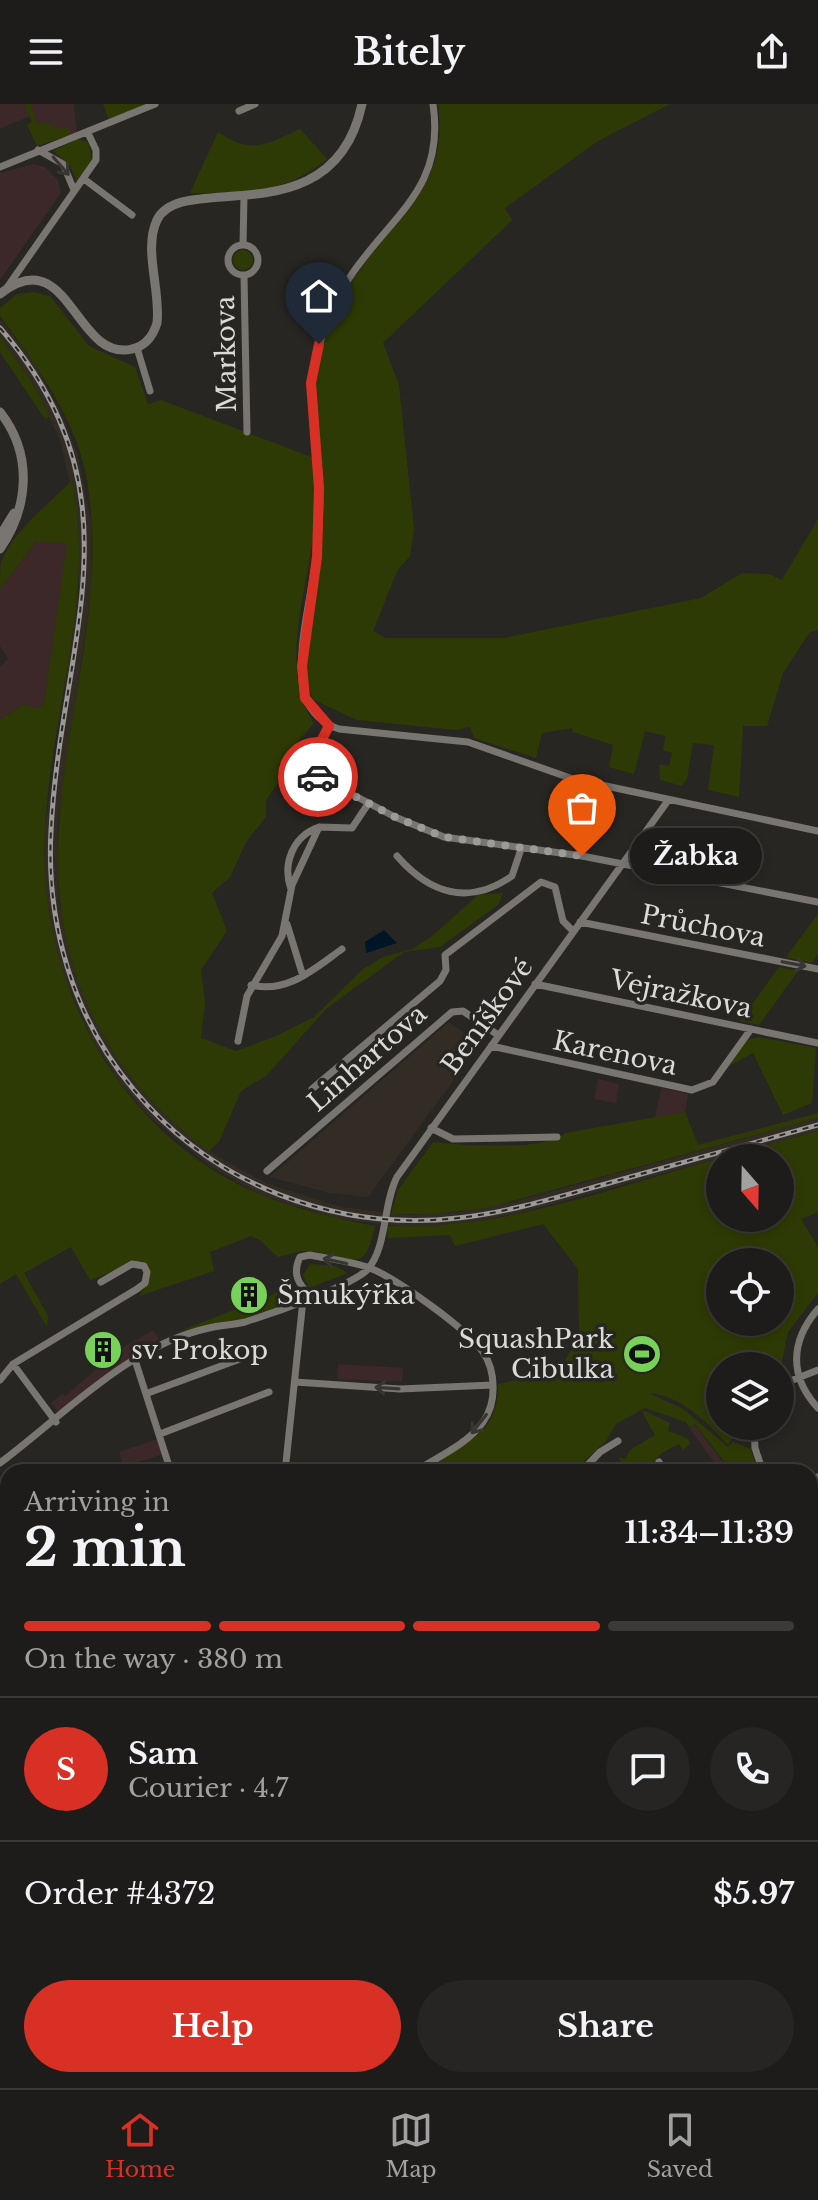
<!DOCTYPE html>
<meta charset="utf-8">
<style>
:root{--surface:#1e1c1a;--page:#262523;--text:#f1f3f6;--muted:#a1a1a2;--line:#3c3a39;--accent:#d93025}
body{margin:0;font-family:"Libre Baskerville",serif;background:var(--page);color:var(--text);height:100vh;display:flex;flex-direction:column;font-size:30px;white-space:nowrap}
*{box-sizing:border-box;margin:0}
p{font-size:26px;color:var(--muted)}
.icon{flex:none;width:44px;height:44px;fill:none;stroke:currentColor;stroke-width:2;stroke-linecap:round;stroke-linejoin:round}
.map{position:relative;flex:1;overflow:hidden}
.sheet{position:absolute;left:0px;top:1360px;width:818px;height:624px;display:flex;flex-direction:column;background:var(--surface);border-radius:24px 24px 0 0;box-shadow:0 4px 12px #0003,0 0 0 2px var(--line)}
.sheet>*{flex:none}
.needle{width:52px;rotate:160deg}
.tools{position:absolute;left:706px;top:1040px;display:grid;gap:16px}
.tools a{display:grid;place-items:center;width:88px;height:88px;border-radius:50%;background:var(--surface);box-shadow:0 4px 12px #0003,0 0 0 2px var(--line);font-size:40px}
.pin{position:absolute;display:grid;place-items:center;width:68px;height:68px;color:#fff;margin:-82px -34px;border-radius:50% 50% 50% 0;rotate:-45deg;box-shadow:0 0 8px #0007}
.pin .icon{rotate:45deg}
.courier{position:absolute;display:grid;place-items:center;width:80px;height:80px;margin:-40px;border:6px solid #d93025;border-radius:50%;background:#fff;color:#222;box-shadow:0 2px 10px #0007}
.bubble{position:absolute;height:56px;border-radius:28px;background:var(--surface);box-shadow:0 4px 12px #0003,0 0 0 2px var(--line);font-size:26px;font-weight:700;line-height:56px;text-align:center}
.overview em{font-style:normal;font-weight:700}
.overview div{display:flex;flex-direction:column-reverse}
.overview{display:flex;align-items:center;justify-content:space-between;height:136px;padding:0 24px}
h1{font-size:52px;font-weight:700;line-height:60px}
.bar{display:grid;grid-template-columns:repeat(4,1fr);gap:12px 8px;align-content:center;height:96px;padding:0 24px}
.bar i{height:10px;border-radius:6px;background:var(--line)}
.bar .on{background:var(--accent)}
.bar p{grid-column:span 4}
.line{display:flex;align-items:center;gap:20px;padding:0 24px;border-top:2px solid var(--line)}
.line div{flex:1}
.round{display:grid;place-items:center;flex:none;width:84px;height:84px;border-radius:42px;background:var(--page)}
.button{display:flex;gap:16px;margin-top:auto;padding:16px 24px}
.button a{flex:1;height:92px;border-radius:48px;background:var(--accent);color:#fff;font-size:32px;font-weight:700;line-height:92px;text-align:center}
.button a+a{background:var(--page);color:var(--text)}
header{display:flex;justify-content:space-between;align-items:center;height:104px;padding:0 24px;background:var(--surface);font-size:36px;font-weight:700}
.tabs{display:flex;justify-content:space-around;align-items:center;height:112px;border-top:2px solid var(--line);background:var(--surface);font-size:22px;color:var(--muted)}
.tabs a{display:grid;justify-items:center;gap:4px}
.tabs .on{color:var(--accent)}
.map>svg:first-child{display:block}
.industrial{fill:#3c2829}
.built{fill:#322c24}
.green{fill:#2e3a05;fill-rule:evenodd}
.water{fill:#001525}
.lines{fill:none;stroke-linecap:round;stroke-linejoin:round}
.minor{stroke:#797672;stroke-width:7}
.tertiary{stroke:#797672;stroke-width:9}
.primary{stroke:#c28a83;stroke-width:11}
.tram{stroke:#9b9997;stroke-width:2}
.rail-casing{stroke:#9b9997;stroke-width:5}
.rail{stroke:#282623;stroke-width:2;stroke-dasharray:6;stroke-linecap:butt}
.oneway{stroke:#383633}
.done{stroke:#9d9b99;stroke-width:8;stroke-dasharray:0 14.4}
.route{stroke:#d93025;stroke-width:10}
.labels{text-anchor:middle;stroke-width:7;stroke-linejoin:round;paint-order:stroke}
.street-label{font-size:26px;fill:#dcdad8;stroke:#282623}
.poi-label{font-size:26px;fill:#dcdad8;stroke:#282623;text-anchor:start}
</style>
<header><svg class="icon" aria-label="menu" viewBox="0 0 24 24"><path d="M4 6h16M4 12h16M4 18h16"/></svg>Bitely<svg class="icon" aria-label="share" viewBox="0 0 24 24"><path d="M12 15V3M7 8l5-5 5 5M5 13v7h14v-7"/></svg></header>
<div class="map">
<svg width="818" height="1984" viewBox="0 0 818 1984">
<rect width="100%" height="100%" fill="#282623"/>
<!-- industrial -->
<path class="industrial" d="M0,0H24L30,12L0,25Z
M29,0H74L77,29L71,31L44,18L36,21Z
M34,60L45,63L58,76L61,89L0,176V69Z
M36,438H68L44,599L41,604L23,601L0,615V563L8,555L0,542V485Z
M598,975L619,980L616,999L594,995Z
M661,984L688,990L685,1008L655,1014Z
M153,1226L159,1235L113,1265L59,1310L51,1299L62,1290L65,1292L120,1245Z
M338,1260L403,1264L402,1278L337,1275Z
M695,1321L725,1361L720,1366L690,1325Z
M158,1335L162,1351L124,1362L119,1348Z"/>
<!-- built -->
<path class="built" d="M0,215L33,257L61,308L78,352L91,418V488L57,725L59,798L83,888L92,910L130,973L160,1005L217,1052L268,1080L341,1103L407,1111L459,1108L517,1097L818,1014V1027L520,1109L460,1120L407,1123L339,1115L263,1092L210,1062L151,1014L121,980L92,935L63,871L51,824L45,777V724L79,487V419L60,336L33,280L0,233Z
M449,918L480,940L368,1093L330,1089L270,1073Z
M818,1592V1675L810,1677V1596Z"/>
<!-- green -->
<path class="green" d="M24,0H31L37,20L44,18L59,25L67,23L71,31L37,42L27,21L32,18Z
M103,0H146L109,16Z
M438,0H670L598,37L505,104L512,116L383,239L399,281L414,425L410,452L397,467L373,527L386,534H503L701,494L742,469L769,470L782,476L818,415V526L810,528L783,569L767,622H743L739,693L708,686L714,641L693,639L687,675L682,682L660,676L659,660L669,662L672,649L663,646L666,632L645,627L634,670L609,663L613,641L573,628L572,624L542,629L536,654L474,634L470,623L456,626L357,616L314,596L306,582L307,539L319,472L316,466C317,421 320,376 319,331C318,302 311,275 321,247C329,220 341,193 357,170C398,110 449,84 438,0Z
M300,25L327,55C281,92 246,88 190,89L218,28C252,51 265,41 300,25Z
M78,35L88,38L92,56L77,77L70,62L53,47Z
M233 156a10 10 0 1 1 20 0a10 10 0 1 1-20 0Z
M33,188L50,192L89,242L135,263L148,300L161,296L314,354C314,376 315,399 314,422C309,483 277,566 314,619L278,661L288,665L266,696V713L246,738L230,773L212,789L227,827L201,866L205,899L201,934L236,947L276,932L314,913L363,865L383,853L412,845L431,833L478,791L503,789L499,800L440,843L404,848L326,905L266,972L241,987L219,1038L209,1047C156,1009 113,959 87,899C8,717 119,552 86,371C75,313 34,258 0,212V204L17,190Z
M0,233L33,280L50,313L45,315L0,248Z
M72,376C96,493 51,608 45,725C36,876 119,1034 264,1092C300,1106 337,1115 375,1122C364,1175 350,1151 310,1147C300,1146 288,1151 278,1153L260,1136L251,1132L210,1148L214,1167L139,1192C149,1179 155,1169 142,1157L90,1176L71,1143L24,1169L48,1212L47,1223L16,1170L0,1180V615L23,601L40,604L44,599L67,439L36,438L0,485C0,478 0,466 1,459C12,427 49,401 72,376Z
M818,810V850L812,859L786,853Z
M779,863L798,867L759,921L740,917Z
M758,933L816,944L812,999L783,1011L753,949L729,962L747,936Z
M685,1008L698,1041L818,1009V1014L486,1104L433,1110H391L398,1086L433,1038C461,1041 546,1048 565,1029Z
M818,1027V1108L801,1115L818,1143V1189L788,1228L780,1266V1262H720V1322H746L745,1333L736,1329L728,1341C710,1320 678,1290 649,1289L683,1305L728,1343L733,1338L751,1345L757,1367L721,1366L726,1360L695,1320L690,1324L686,1318L645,1304L616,1320L606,1337L572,1368H428C443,1337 499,1345 498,1280L559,1267L579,1232L578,1165L543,1120L455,1142L450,1131L388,1134L387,1122C501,1127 612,1084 720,1054V1114H780V1054H721ZM720,1158H780V1218H720Z
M310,1160L335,1162L348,1169L309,1184L303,1171Z
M291,1178L298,1196L243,1215L180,1227L272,1191Z
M645,1307L670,1319L668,1327L687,1334L690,1340L683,1346L679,1340C665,1347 653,1351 652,1368H627L618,1353L625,1355L630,1346L655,1331L642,1308Z
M430,1976L501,1978L503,1984H431Z
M583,1976H684L687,1984H584Z"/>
<!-- water -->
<path class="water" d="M384,826L397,839L366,849L365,838Z"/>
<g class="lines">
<!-- minor -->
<path class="minor" d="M433,0C445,82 396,108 354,167C339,188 328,215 320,238C306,277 314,318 318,358C321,389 320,424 316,455C311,494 294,555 305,593C310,608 325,621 339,625L468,638L573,675L818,727
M239,7L255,0
M38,46L63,60L74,86
M0,63L155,0
M84,75L132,111
M228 156a15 15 0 1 1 30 0a15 15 0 1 1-30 0Z
M243,141L244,93
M244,172L247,328
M6,185L96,56V46L88,29
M137,244L150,287
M329,622L310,656V668L395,713L444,733L582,752L818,798
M397,752C430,790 469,802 512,772L521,745
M291,785C282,760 293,732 319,723
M580,818L818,865
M287,820L303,872
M535,880L818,939
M251,881C287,890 314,865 342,845
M238,937L247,892L282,832L292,781L319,723L352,724L368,700
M491,942L692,986L713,978L751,925
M312,985L440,877L446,866L445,851L541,778L555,783L563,817L573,827
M431,1024L453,1035L557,1033
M267,1067L452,908L463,907L498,931
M311,1192C298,1180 292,1170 300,1153L310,1151C329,1155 351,1157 370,1164C397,1175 466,1224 483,1248C496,1267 497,1299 483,1318C468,1340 436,1354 414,1368
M818,1205C790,1237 789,1273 818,1304
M134,1253L171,1368
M13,1260L56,1318
M0,1276L13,1260L137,1185L145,1179L147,1168L144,1162L132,1160L101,1178
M295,1278L400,1285L493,1281
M780,1281L818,1266
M148,1289L248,1252
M754,1322L755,1344L763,1368
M160,1330L269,1288
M659,1358L664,1368
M0,1359C64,1311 129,1241 209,1224C220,1221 233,1221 245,1218C270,1210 352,1182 368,1165C387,1143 383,1100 397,1073L667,698
M211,1368L247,1364L281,1368
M285,1368L303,1196
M581,1368L600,1348L618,1337
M702,1368H714
M810,1377L818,1373
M0,1433L8,1431
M810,1455L818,1454
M0,1490L8,1494
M810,1584L818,1581
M810,1685L818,1683
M0,1787L8,1797
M0,1808L8,1802
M810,1941L818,1934
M83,1976L85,1984
M273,1976L275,1984
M580,1976L582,1984
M782,1976L785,1984
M757,1984L760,1976"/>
<!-- tertiary -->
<path class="tertiary" d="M0,190C69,135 75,259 132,245C146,242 153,232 157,219C161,187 143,145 157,116C181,65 333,136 362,0
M0,308C33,350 29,403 0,445
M0,432L14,409"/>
<!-- primary -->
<path class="primary" d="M810,1781L818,1777
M810,1800L818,1796
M280,1984L307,1976
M344,1984L361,1976"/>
<!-- tram -->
<path class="tram" d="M810,1792L818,1788
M335,1984L352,1976"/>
<defs>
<path id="rail" d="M0,224C146,393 60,537 51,727C46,820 73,914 134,986C213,1081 336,1128 458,1114C512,1108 565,1091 616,1077C684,1058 751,1039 818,1021"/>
</defs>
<!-- rail casing -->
<use href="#rail" class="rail-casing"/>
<!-- rail -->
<use href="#rail" class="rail"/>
</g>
<!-- one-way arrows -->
<defs><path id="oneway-shaft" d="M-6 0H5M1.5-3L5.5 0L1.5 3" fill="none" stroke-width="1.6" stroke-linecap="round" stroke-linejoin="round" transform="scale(2)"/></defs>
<g class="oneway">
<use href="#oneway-shaft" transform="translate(61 62) rotate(49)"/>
<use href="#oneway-shaft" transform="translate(794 860) rotate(11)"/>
<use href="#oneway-shaft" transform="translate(335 1157) rotate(-168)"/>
<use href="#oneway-shaft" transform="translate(387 1284) rotate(-176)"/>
<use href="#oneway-shaft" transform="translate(479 1320) rotate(128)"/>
</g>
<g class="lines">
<!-- done -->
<path class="done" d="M318,673L395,713L444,733L582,752"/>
<!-- route -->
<path class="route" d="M318,673L308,662L329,622L305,594L302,562L317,453L319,384L311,279L319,240"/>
</g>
<!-- icons -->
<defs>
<symbol id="building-disc" viewBox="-11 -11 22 22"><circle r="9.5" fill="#78d158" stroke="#282623"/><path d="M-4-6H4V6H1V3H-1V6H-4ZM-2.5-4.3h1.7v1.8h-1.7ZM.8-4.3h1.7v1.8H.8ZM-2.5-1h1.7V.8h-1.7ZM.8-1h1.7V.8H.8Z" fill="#111"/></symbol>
<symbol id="stadium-disc" viewBox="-11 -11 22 22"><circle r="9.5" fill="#78d158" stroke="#282623"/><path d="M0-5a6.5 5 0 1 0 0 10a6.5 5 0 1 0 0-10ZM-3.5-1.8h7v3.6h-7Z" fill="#111"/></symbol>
</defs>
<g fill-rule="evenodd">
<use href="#building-disc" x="227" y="1169" width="44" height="44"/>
<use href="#building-disc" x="81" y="1224" width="44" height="44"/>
<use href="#stadium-disc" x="620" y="1228" width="44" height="44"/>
</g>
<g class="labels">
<!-- street labels -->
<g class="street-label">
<text transform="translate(226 250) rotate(-91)" y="9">Markova</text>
<text transform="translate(703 822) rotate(11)" y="9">Průchova</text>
<text transform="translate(681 890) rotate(12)" y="9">Vejražkova</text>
<text transform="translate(487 912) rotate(-54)" y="9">Beníškové</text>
<text transform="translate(615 949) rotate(12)" y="9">Karenova</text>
<text transform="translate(367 954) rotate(-41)" y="9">Linhartova</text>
</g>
<!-- poi labels -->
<g class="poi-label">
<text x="277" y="1200">Šmukýřka</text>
<text x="614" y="1244" text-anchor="end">SquashPark<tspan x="614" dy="30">Cibulka</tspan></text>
<text x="131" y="1255">sv. Prokop</text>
</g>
</g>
</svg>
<div class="tools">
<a><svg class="needle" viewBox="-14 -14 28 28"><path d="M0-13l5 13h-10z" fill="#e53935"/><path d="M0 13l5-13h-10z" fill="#a1a1a2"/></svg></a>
<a><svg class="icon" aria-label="locate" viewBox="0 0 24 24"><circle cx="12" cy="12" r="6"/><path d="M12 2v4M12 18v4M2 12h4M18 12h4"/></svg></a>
<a><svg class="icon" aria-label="layers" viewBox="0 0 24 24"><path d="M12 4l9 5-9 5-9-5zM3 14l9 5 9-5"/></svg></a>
</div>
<div class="pin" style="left:582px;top:752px;background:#ea580c"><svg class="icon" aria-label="bag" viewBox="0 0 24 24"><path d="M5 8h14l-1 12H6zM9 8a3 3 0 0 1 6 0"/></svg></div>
<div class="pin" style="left:319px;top:240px;background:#1f2937"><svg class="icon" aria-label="home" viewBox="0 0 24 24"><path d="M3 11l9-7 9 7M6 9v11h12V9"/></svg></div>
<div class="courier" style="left:318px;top:673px"><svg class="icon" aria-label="car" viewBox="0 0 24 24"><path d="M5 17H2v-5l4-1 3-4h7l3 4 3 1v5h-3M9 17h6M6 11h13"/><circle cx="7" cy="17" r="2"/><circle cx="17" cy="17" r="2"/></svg></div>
<div class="bubble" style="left:630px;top:724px;width:132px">Žabka</div>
<section class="sheet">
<div class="overview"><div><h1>2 min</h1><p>Arriving in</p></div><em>11:34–11:39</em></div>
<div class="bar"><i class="on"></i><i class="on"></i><i class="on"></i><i></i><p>On the way · 380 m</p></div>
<div class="line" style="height:144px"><b class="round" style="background:var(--accent);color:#fff">S</b><div><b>Sam</b><p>Courier · 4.7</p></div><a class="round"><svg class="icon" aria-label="chat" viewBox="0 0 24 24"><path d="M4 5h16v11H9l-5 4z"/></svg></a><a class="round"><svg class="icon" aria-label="phone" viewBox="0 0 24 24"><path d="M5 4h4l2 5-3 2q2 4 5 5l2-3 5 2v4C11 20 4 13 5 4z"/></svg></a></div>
<div class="line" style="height:104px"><div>Order #4372</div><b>$5.97</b></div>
<div class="button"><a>Help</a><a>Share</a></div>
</section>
</div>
<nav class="tabs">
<a class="on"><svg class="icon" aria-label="home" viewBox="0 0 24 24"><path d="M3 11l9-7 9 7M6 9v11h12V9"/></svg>Home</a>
<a><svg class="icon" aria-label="map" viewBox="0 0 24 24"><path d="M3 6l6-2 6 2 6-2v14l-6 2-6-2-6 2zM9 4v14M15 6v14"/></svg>Map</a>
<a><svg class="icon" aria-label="saved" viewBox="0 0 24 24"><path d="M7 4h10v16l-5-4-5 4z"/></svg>Saved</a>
</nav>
